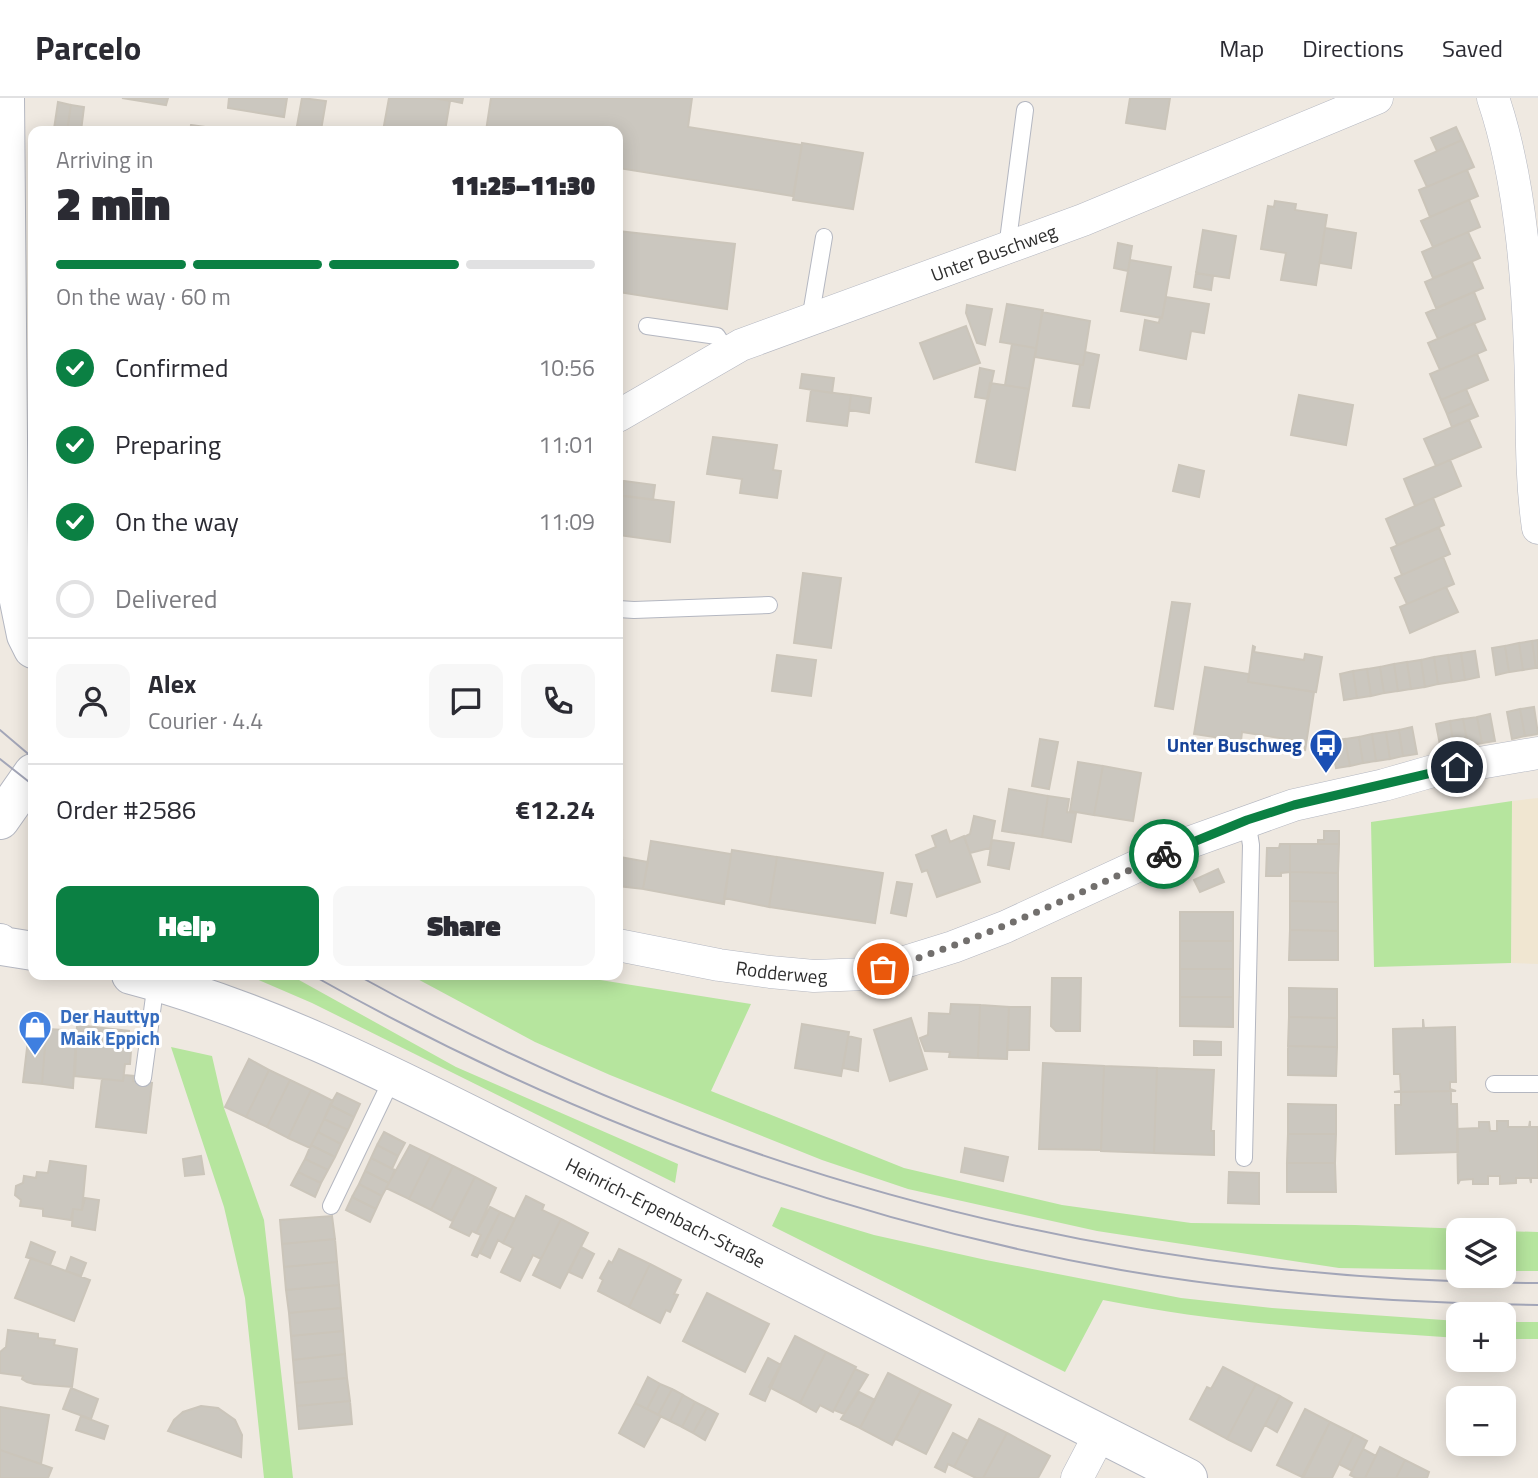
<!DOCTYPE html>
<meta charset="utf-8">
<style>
:root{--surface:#fff;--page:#f7f7f7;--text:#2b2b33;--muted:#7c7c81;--line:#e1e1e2;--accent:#0b8043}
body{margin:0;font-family:"Titillium Web",sans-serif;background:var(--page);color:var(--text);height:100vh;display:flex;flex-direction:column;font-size:26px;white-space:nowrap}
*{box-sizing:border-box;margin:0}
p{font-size:23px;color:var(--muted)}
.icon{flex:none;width:38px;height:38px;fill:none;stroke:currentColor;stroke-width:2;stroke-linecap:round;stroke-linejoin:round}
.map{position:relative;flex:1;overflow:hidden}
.sheet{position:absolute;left:28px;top:28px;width:595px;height:854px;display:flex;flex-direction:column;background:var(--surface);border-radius:14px;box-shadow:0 4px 18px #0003}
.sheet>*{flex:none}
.controls{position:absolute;left:1446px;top:1120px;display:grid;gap:14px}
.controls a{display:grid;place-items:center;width:70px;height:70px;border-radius:14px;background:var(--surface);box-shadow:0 4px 18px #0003;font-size:35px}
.pin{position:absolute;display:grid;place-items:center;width:60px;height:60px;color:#fff;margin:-30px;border:4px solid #fff;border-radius:50%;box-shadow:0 2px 7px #0007}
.courier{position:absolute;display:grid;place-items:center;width:70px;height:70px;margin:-35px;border:5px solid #0b8043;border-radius:50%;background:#fff;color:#222;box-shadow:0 2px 9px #0007}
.head em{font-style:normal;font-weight:800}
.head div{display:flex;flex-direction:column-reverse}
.head{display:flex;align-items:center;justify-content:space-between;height:119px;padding:0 28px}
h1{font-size:46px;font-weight:800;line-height:52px}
.bar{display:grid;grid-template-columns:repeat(4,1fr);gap:10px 7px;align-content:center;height:84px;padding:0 28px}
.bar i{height:9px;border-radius:5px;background:var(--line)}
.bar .active{background:var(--accent)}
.bar p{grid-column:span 4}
.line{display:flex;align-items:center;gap:18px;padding:0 28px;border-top:2px solid var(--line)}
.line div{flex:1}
.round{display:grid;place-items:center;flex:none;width:74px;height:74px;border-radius:14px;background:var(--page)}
ol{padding:0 28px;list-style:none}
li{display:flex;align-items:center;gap:21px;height:77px}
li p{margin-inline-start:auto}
li .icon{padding:7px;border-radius:50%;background:var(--accent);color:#fff;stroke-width:4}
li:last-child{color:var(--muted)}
li i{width:38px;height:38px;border:4px solid var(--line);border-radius:50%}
.button{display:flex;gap:14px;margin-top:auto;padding:14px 28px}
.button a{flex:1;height:80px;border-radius:14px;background:var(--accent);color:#fff;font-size:28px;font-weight:800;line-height:80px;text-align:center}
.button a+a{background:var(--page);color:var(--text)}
header{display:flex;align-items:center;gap:42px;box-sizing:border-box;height:98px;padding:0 35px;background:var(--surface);border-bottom:2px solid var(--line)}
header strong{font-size:33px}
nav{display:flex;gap:38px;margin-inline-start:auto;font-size:24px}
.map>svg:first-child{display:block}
.education{fill:#f0e6d1}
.green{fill:#b6e59e}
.building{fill:#cbc7bf;stroke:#cbc5ba;stroke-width:2}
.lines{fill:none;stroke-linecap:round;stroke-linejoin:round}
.service-casing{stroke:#b4b7c1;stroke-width:18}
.minor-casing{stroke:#b4b7c1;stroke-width:33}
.tertiary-casing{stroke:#b4b7c1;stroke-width:40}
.service{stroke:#fff;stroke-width:16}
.minor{stroke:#fff;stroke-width:32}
.tertiary{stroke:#fff;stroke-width:38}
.tram{stroke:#a3a6b8;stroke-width:2}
.done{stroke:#726f6d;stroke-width:7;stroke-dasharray:0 12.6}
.route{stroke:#0b8043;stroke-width:9}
.labels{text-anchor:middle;stroke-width:6;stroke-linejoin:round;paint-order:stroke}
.street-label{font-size:19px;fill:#2e2e2e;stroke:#fff}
.transit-label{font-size:19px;font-weight:bold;fill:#164399;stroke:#fff;text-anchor:end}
.shop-label{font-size:19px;font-weight:bold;fill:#366cbe;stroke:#fff;text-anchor:start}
</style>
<header>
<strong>Parcelo</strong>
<nav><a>Map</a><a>Directions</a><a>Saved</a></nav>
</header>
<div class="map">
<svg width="1538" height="1380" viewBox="0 0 1538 1380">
<rect width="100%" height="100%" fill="#efe9e1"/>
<!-- education -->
<path class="education" d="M1538,700V866L1511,865L1512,703Z"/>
<!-- green -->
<path class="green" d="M1512,703L1511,865L1374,869L1371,724Z
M247,877H290L456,969L678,1066L675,1085L312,905Z
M410,877H569L751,906L711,993L904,1070L1062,1107L1191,1125L1355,1127L1496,1132H1458V1172L1339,1170L1097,1133L908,1091L822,1062L610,977L535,944Z
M171,949L212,958L224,1010L264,1122L293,1380H264L245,1200L224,1109Z
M781,1109L874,1137L986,1162L1181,1200L1272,1210L1458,1223V1240C1339,1232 1220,1226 1103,1202L1065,1274L772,1128Z
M1503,1133L1538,1134V1173H1503Z
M1503,1224H1538V1241H1503Z"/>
<!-- building -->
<path class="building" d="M122,0H168L166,7Z
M229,0H287L284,19L228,10Z
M302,0L326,3L321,32L297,28Z
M389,0H434L450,3L445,33H383Z
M438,0H463L462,5Z
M491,0H692L688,29L802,47L793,98L618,70V33H486Z
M1130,0H1170L1165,31L1126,25Z
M58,4L71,7L67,33L54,31Z
M71,7L84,9L81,33H67Z
M191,27L234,33H190Z
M1456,29L1462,42L1437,53L1431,40Z
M1462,42L1474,69L1427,89L1415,63Z
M802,45L863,55L853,111L793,102Z
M1467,72L1478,98L1430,119L1419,92Z
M1469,102L1480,129L1433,149L1421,123Z
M1275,103L1296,106L1295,112L1327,117L1316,187L1281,182L1286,155L1261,151L1268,108L1274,109Z
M1325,130L1356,135L1351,170L1320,165Z
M1203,132L1236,138L1229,180L1196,175Z
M618,133L735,146L727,211L618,194Z
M1468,134L1480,160L1433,180L1422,154Z
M1118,145L1132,148L1128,173L1114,170Z
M1130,162L1171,169L1162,220L1121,213Z
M1472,164L1483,190L1436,210L1425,184Z
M1196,175L1213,178L1211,192L1194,189Z
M1474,194L1485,221L1438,241L1426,215Z
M1166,199L1209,206L1204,235L1191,233L1186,261L1140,252L1145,222L1159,225L1160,219L1162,220Z
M1007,206L1043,212L1036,250L1000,244Z
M967,207L992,211L985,247L977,245L966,215Z
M1042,214L1090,223L1083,267L1035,259Z
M1474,225L1486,252L1440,272L1428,245Z
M966,228L980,265L934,281L920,245Z
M1012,246L1036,250L1029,291L1005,287Z
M1085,254L1099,257L1089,310L1073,308L1080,267H1083Z
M1477,256L1488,282L1441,302L1430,276Z
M980,270L994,273L988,301L975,299Z
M802,276L834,280L832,295L800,290Z
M990,285L1029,291L1015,372L976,364Z
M1466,291L1472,305L1447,316L1441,302Z
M811,292L851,297L847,328L807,323Z
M851,297L871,300L869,315L849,312Z
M1299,297L1353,307L1346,347L1291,337Z
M1472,305L1478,318L1452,329L1447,316Z
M1469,322L1481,349L1436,368L1424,341Z
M713,339L777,347L773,372L781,373L777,400L740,395L742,381L707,376Z
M1450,362L1461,388L1415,408L1404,381Z
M1179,367L1204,373L1199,399L1173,393Z
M624,383L655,387L653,402L622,398Z
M618,397L674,404L670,444L618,437Z
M1433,400L1444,427L1397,447L1386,421Z
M1439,430L1450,456L1402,477L1391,450Z
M1443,459L1454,486L1407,506L1395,480Z
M803,475L841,480L831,550L794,545Z
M1446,489L1458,514L1410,535L1400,509Z
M1172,504L1190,506L1173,611L1155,608Z
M1538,542V570H1536L1532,543Z
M1532,543L1536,570L1523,572L1519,545Z
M1519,545L1523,572L1509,574L1505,548Z
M1253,548L1255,549L1254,554L1304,562L1305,556L1322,559L1316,594L1248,584Z
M1505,548L1509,574L1496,577L1492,550Z
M1475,553L1479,579L1465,582L1461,555Z
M1461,555L1465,582L1452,584L1448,557Z
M777,557L816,562L811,598L772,593Z
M1448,557L1452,584L1438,586L1434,559Z
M1434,559L1438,586L1425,589L1421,562Z
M1421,562L1425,589L1411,591L1407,564Z
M1407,564L1411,591L1398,593L1394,566Z
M1394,566L1398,593L1384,595L1380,569Z
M1205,569L1249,576L1248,584L1314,594L1305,653V644L1242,634L1241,643L1194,636Z
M1380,569L1384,595L1371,598L1367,571Z
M1367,571L1371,598L1357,600L1353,573Z
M1353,573L1357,600L1344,602L1340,576Z
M1534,609L1538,636L1525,638L1520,611Z
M1520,611L1525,638L1512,641L1507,614Z
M1490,616L1495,643L1482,645L1477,619Z
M1477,619L1482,645L1468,648L1463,621Z
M1463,621L1468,648L1454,650L1450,623Z
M1450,623L1454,650L1441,652L1436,626Z
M1412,629L1417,656L1403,658L1399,632Z
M1399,632L1403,658L1390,661L1386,634Z
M1386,634L1390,661L1376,663L1372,636Z
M1372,636L1376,663L1363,665L1359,639Z
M1359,639L1363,665L1350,668L1345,641Z
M1040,641L1058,644L1049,691L1032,688Z
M1345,641L1350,668L1336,670L1331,643Z
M1078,664L1103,668L1094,717L1070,713Z
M1103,668L1141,675L1133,723L1094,717Z
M1009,691L1048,698L1042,739L1002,733Z
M1048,698L1069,701L1067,714L1076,715L1071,744L1042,739Z
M974,718L995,723L990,750L970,755L964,739L970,736Z
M946,732L950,744L964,738L980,784L937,799L927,772L922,774L916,757L936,749L932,738Z
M1324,733H1339V746H1318V742H1324Z
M618,742H622L618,771Z
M992,742L1014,745L1009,771L988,767Z
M651,743L731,756L724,806L643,791Z
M1280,746H1290V774L1281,775V778H1266L1267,750H1279Z
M1290,746H1339L1338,775L1290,774Z
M732,752L777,759L769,809L724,800Z
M620,759L648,764L643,791L618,788Z
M777,759L883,775L875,825L769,809Z
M1218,771L1224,784L1200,794L1194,782Z
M1290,774L1338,775V804L1290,803Z
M897,784L912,786L906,818L891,815Z
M1290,803L1338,804V833L1290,832Z
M1180,814H1233V843H1180Z
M1290,832L1338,833V862H1289Z
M1180,843H1233V871H1180Z
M1180,871H1233V899H1180Z
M1052,880H1081L1080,933H1056L1051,928Z
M1289,890L1337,891V920L1289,919Z
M1180,899H1233V929L1180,928Z
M951,906L980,907L978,960L949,959L950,954L925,953L920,940L928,937L929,915L950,916Z
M980,907L1009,909L1007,961L978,960Z
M1009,909H1030L1029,952H1007Z
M1289,919L1337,920V949L1288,948Z
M911,920L927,971L890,983L874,932Z
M1423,921L1424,930L1455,929L1456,984H1450V991L1456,993L1394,994L1401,993L1400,976H1394L1393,931L1423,930Z
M802,926L849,934L841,978L795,970Z
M77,927L129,933L127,952L131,953L130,966H125L123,983L75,978Z
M49,931L62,932L61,937L76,939L73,990L42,986L46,936Z
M29,933L46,936L42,986L23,984Z
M848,938L861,941L858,973L843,970Z
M1194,943L1221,944V957H1194Z
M1288,948L1337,949L1336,978L1288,977Z
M249,961L269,972L246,1019L225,1009Z
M1043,965L1104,968L1101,1052L1039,1051Z
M1104,968L1157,970L1154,1055L1101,1053Z
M1157,970L1214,972L1211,1033H1214V1057L1154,1055Z
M269,972L290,982L267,1029L246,1019Z
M124,977L134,978L133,983L152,985L146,1035L96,1029L102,981L123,983Z
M290,982L311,992L288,1040L267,1029Z
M311,992L333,1003L310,1050L288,1040Z
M1451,993V1006H1457L1458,1054L1396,1056L1395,1007H1401V994Z
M337,995L360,1006L354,1019L330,1007Z
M1288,1006L1336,1007V1036H1288Z
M330,1007L354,1019L348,1032L324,1021Z
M324,1021L348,1032L341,1046L318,1034Z
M1497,1023H1508V1029H1529L1530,1023V1029H1538V1080H1531V1085L1530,1080H1516V1085L1500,1086V1078H1488V1086H1473V1081L1460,1082L1458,1086L1457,1031L1479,1030V1024H1489L1490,1033H1497Z
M318,1034L341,1046L335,1059L311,1047Z
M384,1034L405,1045L398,1058L377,1047Z
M1288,1036H1336L1335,1065H1287Z
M311,1047L335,1059L328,1072L305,1061Z
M377,1047L398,1058L392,1071L371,1060Z
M410,1047L431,1057L409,1101L386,1090Z
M965,1050L1008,1059L1003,1083L961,1074Z
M431,1057L453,1068L431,1112L409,1101Z
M201,1058L204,1076L185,1078L183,1061Z
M371,1060L395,1072L389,1085L365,1073Z
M305,1061L328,1072L321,1085L298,1074Z
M50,1063L86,1068L82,1112L73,1111L71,1122L43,1118V1111L20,1108L21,1102L15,1097L16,1088L23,1085L24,1078L36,1080L37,1074L48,1075Z
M1287,1065H1335L1336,1094H1287Z
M453,1068L475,1079L452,1123L431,1112Z
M365,1073L389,1085L382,1098L359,1086Z
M298,1074L321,1085L315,1099L291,1087Z
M1229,1074L1259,1075V1106L1228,1105Z
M475,1079L496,1090L476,1135L472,1133L469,1138L450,1129Z
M359,1086L382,1098L376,1111L352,1099Z
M526,1098L544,1107L542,1112L561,1121L541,1161L533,1157L520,1183L501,1174L513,1150L503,1145Z
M352,1099L376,1111L370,1124L346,1112Z
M85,1100L99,1102L95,1132L72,1128L73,1111L82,1112Z
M490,1109L500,1114L477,1159L472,1157L481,1137L476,1135Z
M500,1114L515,1121L503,1145L498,1142L490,1160L480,1155Z
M332,1118L335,1141L282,1146L280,1122Z
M561,1121L588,1135L560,1190L533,1177Z
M335,1141L337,1164L284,1169L282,1146Z
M31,1144L55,1154L50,1167L26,1159Z
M581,1149L594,1156L582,1180L569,1174Z
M619,1151L650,1166L629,1209L598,1193L603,1182L600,1180L609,1163L612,1165Z
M71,1159L86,1165L81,1178L66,1173Z
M31,1160L90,1182L74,1223L15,1200Z
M337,1164L339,1187L286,1192L284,1169Z
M650,1166L681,1182L674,1196L678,1197L670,1214L666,1212L660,1225L629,1209Z
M339,1187L341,1210L289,1215L286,1192Z
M707,1195L769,1226L745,1274L683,1243Z
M341,1210L343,1233L291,1238L289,1215Z
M8,1232L38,1236V1240L55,1242L54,1247L77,1251L72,1289L34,1286L27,1284L22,1281L23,1278L0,1275V1254L6,1249Z
M343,1233L345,1256L293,1262L291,1238Z
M795,1238L826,1254L800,1305L769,1289Z
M826,1254L856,1269L833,1314L820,1307L816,1314L800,1305Z
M345,1256L347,1280L295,1285L293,1262Z
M768,1260L781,1267L765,1303L750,1296Z
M1223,1269L1256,1286L1227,1341L1190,1321L1207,1289L1211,1291Z
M855,1271L868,1277L844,1316L834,1312Z
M888,1275L921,1292L892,1347L860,1330Z
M648,1279L660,1286L647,1311L635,1305Z
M347,1280L350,1303L297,1308L295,1285Z
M660,1286L672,1291L658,1317L647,1311Z
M1256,1286L1280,1298L1251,1353L1227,1341Z
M71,1290L98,1301L91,1321L63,1311Z
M672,1291L683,1297L670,1323L658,1317Z
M921,1292L951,1307L926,1356L896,1341Z
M859,1294L875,1302L860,1330L841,1321Z
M683,1297L695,1304L682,1329L670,1323Z
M1280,1298L1292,1305L1277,1334L1265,1327Z
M350,1303L352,1326L299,1331L297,1308Z
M695,1304L707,1310L693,1335L682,1329Z
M635,1305L661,1318L644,1349L619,1335Z
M201,1308L218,1310L235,1322L242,1337L241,1359L168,1333L174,1322L183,1314Z
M0,1309L49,1317L41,1366L0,1352Z
M707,1310L718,1316L705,1342L693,1335Z
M1305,1311L1330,1324L1302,1379L1277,1367Z
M81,1318L108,1328L104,1341L76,1332Z
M979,1321L1007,1335L983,1380H976L954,1369Z
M1330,1324L1354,1336L1332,1380H1303Z
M953,1335L968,1343L954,1369L948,1366L945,1374L935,1369Z
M1007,1335L1050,1358L1038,1380H983Z
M1354,1336L1367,1343L1352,1373L1339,1366Z
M1380,1349L1405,1362L1396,1380H1365Z
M1363,1351L1376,1358L1365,1380H1356L1350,1377Z
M0,1352L52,1370L48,1380H0Z
M1405,1362L1429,1374L1427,1380H1396Z"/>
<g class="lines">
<defs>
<path id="service" d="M1007,150L1025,12
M810,222L824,139
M647,228L717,238L728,255
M618,511L634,512L769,507
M143,980L156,884
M1494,986H1538
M1244,1060L1251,747L1247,722
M331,1108L393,979"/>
<g id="minor">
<path d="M1493,0C1522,85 1529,196 1531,286C1532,334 1531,382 1538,430"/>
<path id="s1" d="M618,318L741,247L1083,122L1377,0"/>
<path id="s2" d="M618,847L719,867L770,874L814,878L866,876L953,849L1005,829L1185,746L1294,707L1384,687L1433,673L1538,655"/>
<path d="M1077,1380L1100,1336"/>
</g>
<g id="tertiary">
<path d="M5,0L9,454L26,537L33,551"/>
<path d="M0,722L33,675"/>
<path d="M0,845L2,848L33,853"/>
<path id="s3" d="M131,877C283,917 423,994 563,1063C772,1167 979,1275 1188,1380"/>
</g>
</defs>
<!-- service casing -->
<use href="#service" class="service-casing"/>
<!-- minor casing -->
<use href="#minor" class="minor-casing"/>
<!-- tertiary casing -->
<use href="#tertiary" class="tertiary-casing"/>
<!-- service -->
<use href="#service" class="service"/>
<!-- minor -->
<use href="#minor" class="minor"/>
<!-- tertiary -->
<use href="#tertiary" class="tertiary"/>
<!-- tram -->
<path class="tram" d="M0,632L33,660
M0,661L33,687
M312,877C566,1020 833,1120 1121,1172C1258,1196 1399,1205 1538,1207
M357,877C723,1080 1119,1183 1538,1185"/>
</g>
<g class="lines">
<!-- done -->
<path class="done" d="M883,871C981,842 1072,799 1164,756"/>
<!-- route -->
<path class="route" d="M1164,756L1247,722L1294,707L1457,669"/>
</g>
<!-- icons -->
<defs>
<symbol id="bus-pin" viewBox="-11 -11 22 30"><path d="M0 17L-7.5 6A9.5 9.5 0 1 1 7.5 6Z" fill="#1a4fb4" stroke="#fff"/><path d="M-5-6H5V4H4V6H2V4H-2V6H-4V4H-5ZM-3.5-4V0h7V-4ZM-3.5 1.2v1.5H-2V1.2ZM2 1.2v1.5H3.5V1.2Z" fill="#fff"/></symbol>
<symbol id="shop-pin" viewBox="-11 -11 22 30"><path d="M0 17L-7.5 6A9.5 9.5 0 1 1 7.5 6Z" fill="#3f7fe0" stroke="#fff"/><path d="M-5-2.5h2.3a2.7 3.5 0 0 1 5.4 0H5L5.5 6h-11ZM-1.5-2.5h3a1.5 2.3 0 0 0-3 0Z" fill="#fff"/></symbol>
</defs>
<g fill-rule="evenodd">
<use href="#bus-pin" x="1307" y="628" width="38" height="52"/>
<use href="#shop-pin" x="16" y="910" width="38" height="52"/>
</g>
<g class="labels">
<!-- street labels -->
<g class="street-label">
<text dy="7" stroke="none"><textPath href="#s1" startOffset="411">Unter Buschweg</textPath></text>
<text dy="7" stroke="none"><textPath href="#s2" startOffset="166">Rodderweg</textPath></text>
<text dy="7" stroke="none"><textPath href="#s3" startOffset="586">Heinrich-Erpenbach-Straße</textPath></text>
</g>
<!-- transit labels -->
<g class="transit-label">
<text x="1302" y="654">Unter Buschweg</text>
</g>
<!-- shop labels -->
<g class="shop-label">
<text x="60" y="925">Der Hauttyp<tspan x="60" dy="22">Maik Eppich</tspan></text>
</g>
</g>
</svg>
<div class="controls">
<a><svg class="icon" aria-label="layers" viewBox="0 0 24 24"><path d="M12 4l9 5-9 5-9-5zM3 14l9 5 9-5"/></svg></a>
<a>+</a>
<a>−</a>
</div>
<div class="pin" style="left:883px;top:871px;background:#ea580c"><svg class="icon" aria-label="bag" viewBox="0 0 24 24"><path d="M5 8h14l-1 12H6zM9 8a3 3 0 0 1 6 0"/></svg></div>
<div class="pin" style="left:1457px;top:669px;background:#1f2937"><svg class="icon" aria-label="home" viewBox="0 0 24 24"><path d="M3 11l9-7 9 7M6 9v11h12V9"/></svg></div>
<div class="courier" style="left:1164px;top:756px"><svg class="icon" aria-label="bike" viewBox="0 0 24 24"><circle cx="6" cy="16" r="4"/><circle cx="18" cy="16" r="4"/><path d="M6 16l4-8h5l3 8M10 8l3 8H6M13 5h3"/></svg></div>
<section class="sheet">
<div class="head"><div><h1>2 min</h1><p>Arriving in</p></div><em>11:25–11:30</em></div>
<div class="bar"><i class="active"></i><i class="active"></i><i class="active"></i><i></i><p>On the way · 60 m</p></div>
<ol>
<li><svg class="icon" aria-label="check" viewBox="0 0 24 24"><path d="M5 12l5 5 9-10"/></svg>Confirmed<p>10:56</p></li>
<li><svg class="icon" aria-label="check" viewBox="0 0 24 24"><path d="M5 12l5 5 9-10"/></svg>Preparing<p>11:01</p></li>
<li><svg class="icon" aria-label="check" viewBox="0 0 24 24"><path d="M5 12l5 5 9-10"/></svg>On the way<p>11:09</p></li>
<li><i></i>Delivered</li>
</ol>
<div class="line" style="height:126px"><a class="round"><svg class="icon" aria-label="person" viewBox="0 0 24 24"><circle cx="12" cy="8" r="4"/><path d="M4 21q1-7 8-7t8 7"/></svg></a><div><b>Alex</b><p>Courier · 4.4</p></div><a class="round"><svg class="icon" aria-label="chat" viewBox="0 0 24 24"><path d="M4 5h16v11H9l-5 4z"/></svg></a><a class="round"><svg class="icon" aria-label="phone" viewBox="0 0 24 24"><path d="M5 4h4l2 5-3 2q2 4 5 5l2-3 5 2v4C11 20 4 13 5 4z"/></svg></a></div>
<div class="line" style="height:91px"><div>Order #2586</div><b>€12.24</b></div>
<div class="button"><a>Help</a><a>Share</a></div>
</section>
</div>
